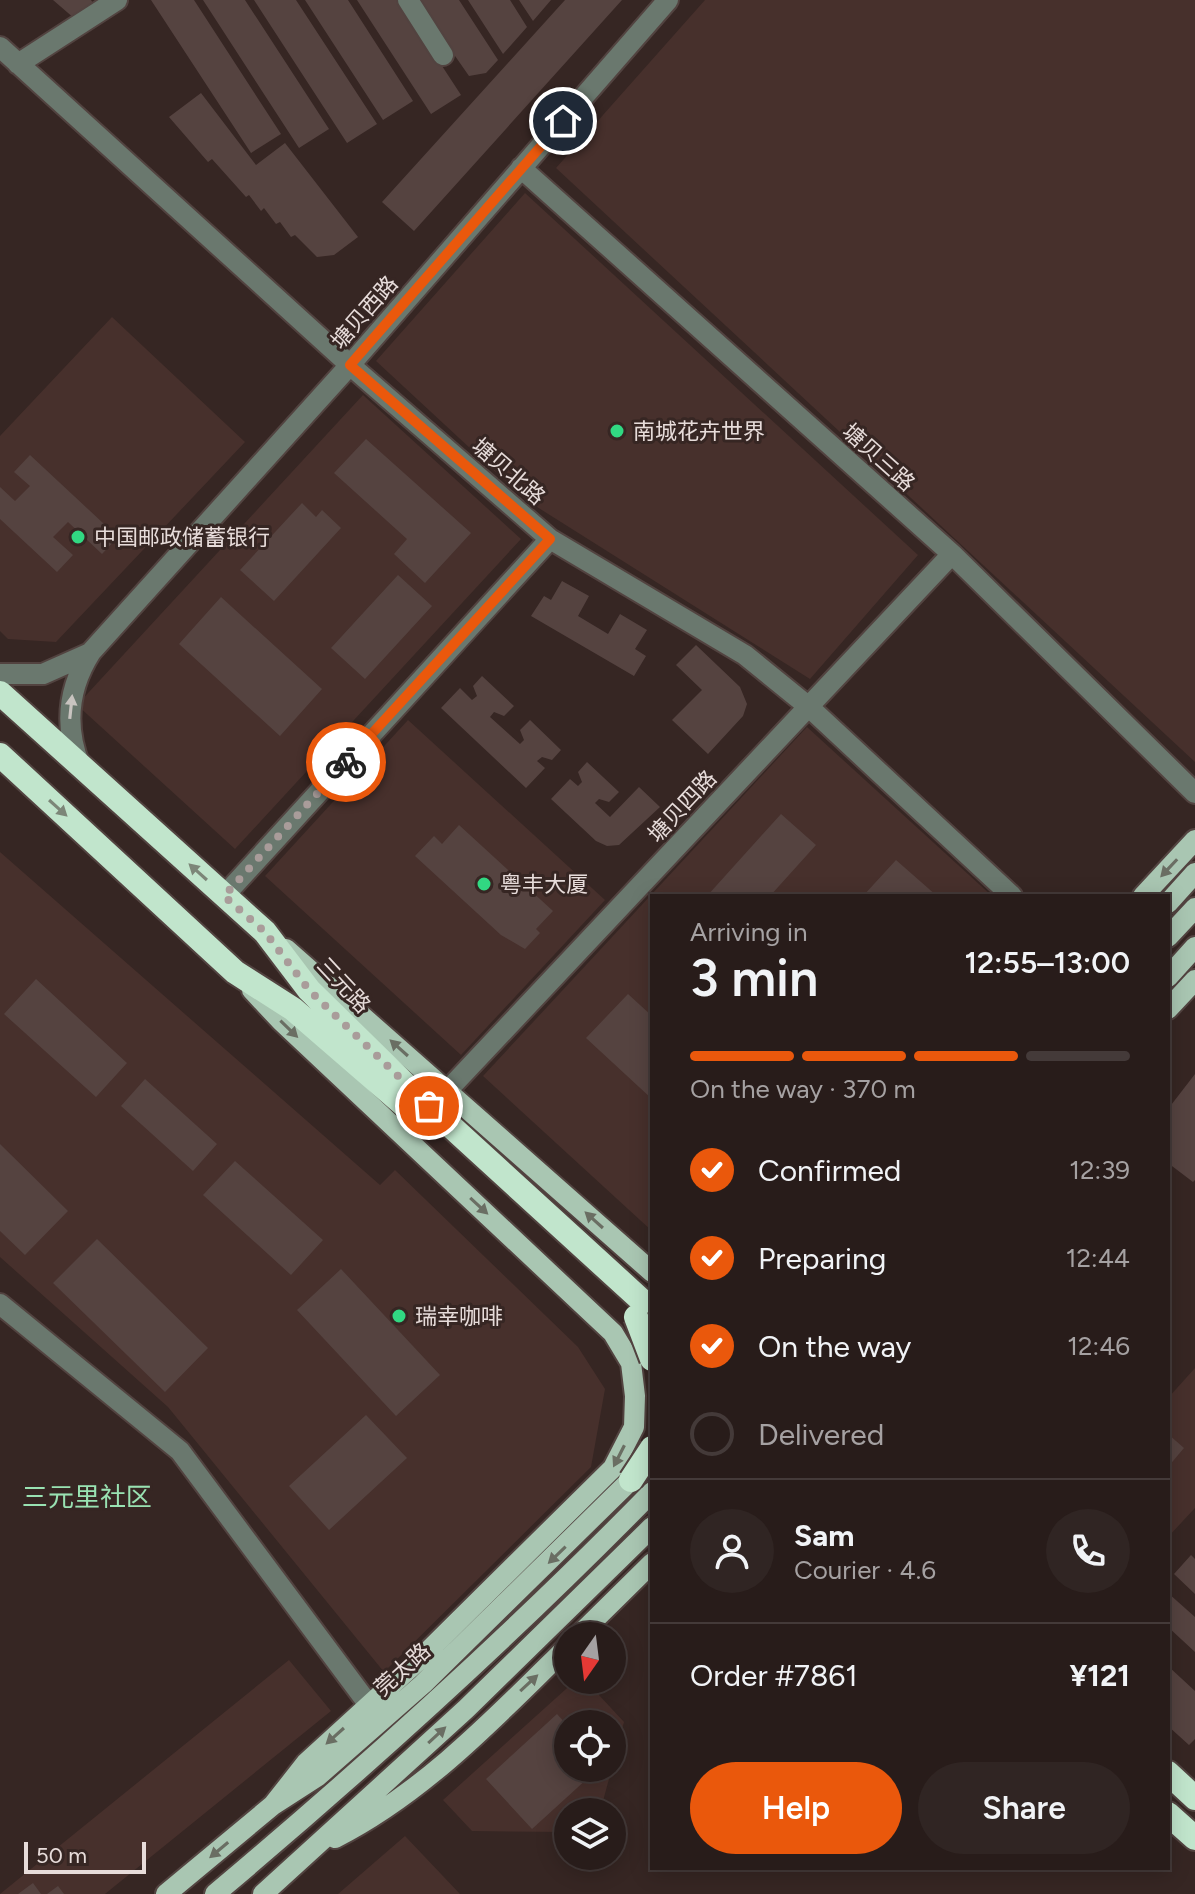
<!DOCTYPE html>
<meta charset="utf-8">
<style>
:root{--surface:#281c1a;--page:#302523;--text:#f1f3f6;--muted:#a5a1a2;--line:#443a39;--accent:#ea580c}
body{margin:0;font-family:Figtree,"Noto Sans SC",sans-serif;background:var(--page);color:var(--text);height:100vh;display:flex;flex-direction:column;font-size:30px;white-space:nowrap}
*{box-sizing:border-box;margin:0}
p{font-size:26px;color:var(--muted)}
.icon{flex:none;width:44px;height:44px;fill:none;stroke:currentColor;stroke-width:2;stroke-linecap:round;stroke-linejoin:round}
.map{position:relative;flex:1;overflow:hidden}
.details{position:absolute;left:650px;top:894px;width:520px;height:976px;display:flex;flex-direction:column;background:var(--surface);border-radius:0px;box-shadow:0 4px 20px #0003,0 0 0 2px var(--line)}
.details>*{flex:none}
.needle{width:52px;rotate:194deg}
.buttons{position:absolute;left:554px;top:1622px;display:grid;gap:16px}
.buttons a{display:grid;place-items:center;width:72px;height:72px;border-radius:50%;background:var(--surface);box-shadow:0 4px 20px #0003,0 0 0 2px var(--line);font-size:40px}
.scale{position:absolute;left:24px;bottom:20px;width:122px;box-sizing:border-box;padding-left:8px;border:4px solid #e7dcda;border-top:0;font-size:22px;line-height:28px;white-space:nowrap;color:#e7dcda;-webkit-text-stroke:6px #362623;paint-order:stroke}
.pin{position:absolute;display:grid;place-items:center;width:68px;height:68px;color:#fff;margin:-34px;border:4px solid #fff;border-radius:50%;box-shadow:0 2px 8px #0007}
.courier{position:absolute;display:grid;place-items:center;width:80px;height:80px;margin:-40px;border:6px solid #ea580c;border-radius:50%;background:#fff;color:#222;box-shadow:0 2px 10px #0007}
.headline em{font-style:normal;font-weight:600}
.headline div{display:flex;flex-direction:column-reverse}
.headline{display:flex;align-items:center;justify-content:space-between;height:136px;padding:0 40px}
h1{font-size:52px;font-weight:600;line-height:60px}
.bar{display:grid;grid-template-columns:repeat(4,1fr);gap:12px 8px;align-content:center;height:96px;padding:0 40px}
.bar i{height:10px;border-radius:6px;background:var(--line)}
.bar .active{background:var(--accent)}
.bar p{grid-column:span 4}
.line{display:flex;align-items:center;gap:20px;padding:0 40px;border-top:2px solid var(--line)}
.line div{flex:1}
.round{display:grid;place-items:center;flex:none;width:84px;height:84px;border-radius:42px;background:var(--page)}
ol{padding:0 40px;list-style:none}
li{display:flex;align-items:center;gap:24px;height:88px}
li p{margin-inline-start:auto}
li .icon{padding:8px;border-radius:50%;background:var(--accent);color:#fff;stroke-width:4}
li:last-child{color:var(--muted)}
li i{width:44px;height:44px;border:4px solid var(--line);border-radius:50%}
.cta{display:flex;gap:16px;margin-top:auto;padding:16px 40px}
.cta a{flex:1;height:92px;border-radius:48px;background:var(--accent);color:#fff;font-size:32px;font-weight:600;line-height:92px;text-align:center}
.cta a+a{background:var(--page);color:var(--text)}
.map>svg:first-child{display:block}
.built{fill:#47302c}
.building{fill:#554340}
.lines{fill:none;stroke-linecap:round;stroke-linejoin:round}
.minor-casing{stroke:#524340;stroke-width:24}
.major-casing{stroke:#524340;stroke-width:24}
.highway-casing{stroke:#524340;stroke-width:28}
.minor{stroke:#6a786e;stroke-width:20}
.major{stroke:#a9c6b2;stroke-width:20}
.highway{stroke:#c1e5cc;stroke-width:24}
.highway-bridge-casing{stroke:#524340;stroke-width:28;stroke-linecap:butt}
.highway-bridge{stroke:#c1e5cc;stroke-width:24}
.oneway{fill:#c8c3bf}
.oneway2{fill:#7c8678}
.oneway3{fill:#6a6e63}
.done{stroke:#a99c9a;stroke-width:8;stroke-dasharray:0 14.4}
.route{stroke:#ea580c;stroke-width:10}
.poi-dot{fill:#31d882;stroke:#362623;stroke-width:3}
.labels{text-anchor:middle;stroke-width:6;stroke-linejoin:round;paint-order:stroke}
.street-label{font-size:22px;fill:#e7dcda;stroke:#362623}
.poi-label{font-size:22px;fill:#e7dcda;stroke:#362623;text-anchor:start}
.quarter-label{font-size:26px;fill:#99e2b2;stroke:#362623}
</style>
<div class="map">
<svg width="1195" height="1894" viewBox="0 0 1195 1894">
<rect width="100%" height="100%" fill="#362623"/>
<!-- built -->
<path class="built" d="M705,0H1195V762L556,168Z
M525,193L918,555L810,679L526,500L376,361Z
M112,317L245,442L56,642L8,639L0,631V436Z
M363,395L521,539L235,849L77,705Z
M408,720L605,900L461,1055L265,876Z
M807,727L992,896H652V1231L483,1076Z
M0,852L380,1185L395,1170L578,1347L605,1389L591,1467L384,1672L168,1407L0,1257Z
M1195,1368V1508L1168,1537V1398Z
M289,1660L331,1711L105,1894H0Z
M576,1680H585L624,1722L612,1766V1724H568V1768H612L600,1812H568V1832L472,1831L443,1800Z
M405,1836L460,1894H338Z"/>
<!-- building -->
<path class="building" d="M53,0H91L95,6L75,19Z
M151,0H194L281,134L251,153Z
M203,0H245L329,129L299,148Z
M254,0H296L377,124L347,143Z
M305,0H348L413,101L383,120Z
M357,0H399L461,95L431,114Z
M416,0H459L498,60L486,73L469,76Z
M468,0H510L527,27L503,54Z
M519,0H551L533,21Z
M565,0H622L414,231L382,202Z
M201,93L256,165L285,143L358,237L334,255L317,257L295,235L291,237L280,222L276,224L264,208L261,211L249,195L246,197L212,159L208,162L169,117Z
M366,439L471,533L425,583L394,554L407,539L334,473Z
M30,455L118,537L102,554L68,522L53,537L73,555L57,572L0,519V487L15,501L30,486L14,472Z
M302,503L316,517L322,510L341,528L274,601L240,570Z
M398,575L432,606L365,679L331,648Z
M562,581L589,596L578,616L608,634L620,614L647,630L635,649L646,656L634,676L531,616L544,596L551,600Z
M221,597L322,689L280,736L179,644Z
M696,645L740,687L747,704L743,716L708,754L672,720L702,690L676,665Z
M482,676L514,706L504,716L494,712L490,717L520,744L524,740L520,730L530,720L561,750L552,760L542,757L537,761L545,768L526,788L441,708L460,688L472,700L477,696L473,686Z
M587,762L619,792L609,802L599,799L595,803L610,817L639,787L660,807L619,845L607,846L596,841L551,799L570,779L578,786L582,782L578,772Z
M781,814L816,845L770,896H707Z
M459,825L553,911L536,929L540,933L525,949L501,935L415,856L434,836L442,844Z
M896,860L937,896H863Z
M36,979L127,1063L96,1097L4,1014Z
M628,994L652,1016V1099L586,1038Z
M1195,1074V1180L1193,1182L1168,1163V1109Z
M145,1079L217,1144L193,1171L121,1106Z
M0,1144L68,1211L25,1255L0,1231Z
M235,1161L323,1240L291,1275L203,1195Z
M97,1239L208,1348L165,1392L53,1283Z
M341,1269L440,1375L396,1416L297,1310Z
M366,1415L407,1458L329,1530L289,1486Z
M1168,1434L1184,1448L1168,1467Z
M1191,1555L1195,1559V1594L1174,1574Z
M1168,1593L1195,1617V1652L1168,1627Z
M1168,1666L1195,1691V1739L1189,1745L1168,1726Z
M557,1714L568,1726V1768H599L532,1829L486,1779Z
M33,1883L41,1894H18Z
M58,1886L64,1894H47Z"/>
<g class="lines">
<defs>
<path id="minor" d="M408,0L443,55
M0,47L350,365L550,539L745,655L809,707L1012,896
M18,64L117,0
M521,168L952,554L1195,793
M0,674H43L88,654
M80,766C64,726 68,688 91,652L350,365L668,0
M224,896L550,539
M447,1091L952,554
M0,1304L180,1451L369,1705"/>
<path id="major" d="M1143,896L1195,840
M1168,903L1195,873
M1168,937L1195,908
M286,949L652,1272
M1168,977L1195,947
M252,990L281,1021L613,1333L631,1363L635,1396L634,1427L613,1468L422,1657L306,1763L273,1805
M1168,1009L1195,980
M578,1636L652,1563
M335,1838C424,1793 498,1715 568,1646
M166,1894L273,1805L318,1776L423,1684L642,1469
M215,1894C367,1766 513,1634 652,1492
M263,1894L466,1709L652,1527"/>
<path id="highway" d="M0,693L265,932L309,990L409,1088L652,1310
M0,755L235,972L293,1009L412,1112
M1168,1773L1195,1798
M1168,1814L1195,1838"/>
</defs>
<!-- minor casing -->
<use href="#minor" class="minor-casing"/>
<!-- major casing -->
<use href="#major" class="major-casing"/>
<!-- highway casing -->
<use href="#highway" class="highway-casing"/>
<!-- minor -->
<use href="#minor" class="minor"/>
<!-- major -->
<use href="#major" class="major"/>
<!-- highway -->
<use href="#highway" class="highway"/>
<defs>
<path id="highway-bridge" d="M636,1317L652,1359
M631,1480L652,1448"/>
</defs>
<!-- highway-bridge casing -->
<use href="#highway-bridge" class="highway-bridge-casing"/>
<!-- highway-bridge -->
<use href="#highway-bridge" class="highway-bridge"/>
</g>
<!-- one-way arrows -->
<defs><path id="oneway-solid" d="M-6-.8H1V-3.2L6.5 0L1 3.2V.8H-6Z" transform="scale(2)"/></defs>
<use class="oneway" href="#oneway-solid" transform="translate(71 707) rotate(-84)"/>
<g class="oneway2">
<use href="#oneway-solid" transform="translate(58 808) rotate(42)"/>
<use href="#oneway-solid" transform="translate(198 872) rotate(-138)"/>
</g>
<g class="oneway3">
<use href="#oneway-solid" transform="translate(1169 868) rotate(133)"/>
<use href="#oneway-solid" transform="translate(289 1029) rotate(44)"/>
<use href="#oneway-solid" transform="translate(399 1048) rotate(-138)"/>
<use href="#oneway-solid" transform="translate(479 1206) rotate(43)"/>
<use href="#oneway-solid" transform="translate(594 1220) rotate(-138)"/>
<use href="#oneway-solid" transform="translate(619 1456) rotate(117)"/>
<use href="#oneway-solid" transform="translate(557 1555) rotate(136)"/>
<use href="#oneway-solid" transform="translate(529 1683) rotate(-43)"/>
<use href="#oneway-solid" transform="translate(437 1735) rotate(-43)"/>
<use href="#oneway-solid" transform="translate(335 1736) rotate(138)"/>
<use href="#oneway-solid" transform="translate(219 1850) rotate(140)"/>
</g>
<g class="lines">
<!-- done -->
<path class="done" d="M346,762L224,896L265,932L309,990L429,1106"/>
<!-- route -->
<path class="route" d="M346,762L550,539L350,365L563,121"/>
</g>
<!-- markers -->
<g class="poi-dot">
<circle cx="617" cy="431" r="8"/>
<circle cx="78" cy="537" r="8"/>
<circle cx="484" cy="884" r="8"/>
<circle cx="399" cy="1316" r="8"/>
</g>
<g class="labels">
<!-- street labels -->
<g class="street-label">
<text transform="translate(364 312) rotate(-49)" y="8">塘贝西路</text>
<text transform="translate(879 457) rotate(42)" y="8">塘贝三路</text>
<text transform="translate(509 471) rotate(41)" y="8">塘贝北路</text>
<text transform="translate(682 806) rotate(-47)" y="8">塘贝四路</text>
<text transform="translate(344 985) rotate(47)" y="8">三元路</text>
<text transform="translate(402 1669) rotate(-42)" y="8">莞太路</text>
</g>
<!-- poi labels -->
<g class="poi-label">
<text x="633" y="439">南城花卉世界</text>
<text x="94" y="545">中国邮政储蓄银行</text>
<text x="500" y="892">粤丰大厦</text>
<text x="415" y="1324">瑞幸咖啡</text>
</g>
<!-- quarter labels -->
<g class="quarter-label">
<text x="87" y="1506">三元里社区</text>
</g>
</g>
</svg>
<div class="buttons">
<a><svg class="needle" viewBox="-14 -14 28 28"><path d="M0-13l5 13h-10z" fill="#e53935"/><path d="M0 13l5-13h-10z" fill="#a5a1a2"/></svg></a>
<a><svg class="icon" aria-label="locate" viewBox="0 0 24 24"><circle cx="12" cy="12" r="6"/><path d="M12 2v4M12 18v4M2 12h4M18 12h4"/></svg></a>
<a><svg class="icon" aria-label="layers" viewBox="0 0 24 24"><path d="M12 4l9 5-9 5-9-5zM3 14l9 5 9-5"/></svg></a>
</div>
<div class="scale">50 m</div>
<div class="pin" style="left:429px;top:1106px;background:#ea580c"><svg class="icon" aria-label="bag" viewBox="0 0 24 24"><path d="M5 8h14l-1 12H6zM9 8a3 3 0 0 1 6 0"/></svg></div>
<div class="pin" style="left:563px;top:121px;background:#1f2937"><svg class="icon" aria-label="home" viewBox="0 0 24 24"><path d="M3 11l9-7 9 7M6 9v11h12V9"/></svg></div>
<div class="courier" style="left:346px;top:762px"><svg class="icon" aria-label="bike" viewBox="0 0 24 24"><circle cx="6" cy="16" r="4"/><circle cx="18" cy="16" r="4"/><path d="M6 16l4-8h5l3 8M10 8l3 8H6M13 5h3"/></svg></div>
<section class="details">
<div class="headline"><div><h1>3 min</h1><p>Arriving in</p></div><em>12:55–13:00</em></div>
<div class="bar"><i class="active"></i><i class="active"></i><i class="active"></i><i></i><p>On the way · 370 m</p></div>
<ol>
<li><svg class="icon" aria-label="check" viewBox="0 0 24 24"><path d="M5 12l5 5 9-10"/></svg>Confirmed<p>12:39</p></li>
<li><svg class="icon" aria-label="check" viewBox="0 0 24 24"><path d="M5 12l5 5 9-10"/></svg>Preparing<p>12:44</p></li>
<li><svg class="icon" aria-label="check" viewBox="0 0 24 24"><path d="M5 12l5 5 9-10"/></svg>On the way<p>12:46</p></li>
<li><i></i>Delivered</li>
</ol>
<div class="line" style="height:144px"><a class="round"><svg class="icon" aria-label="person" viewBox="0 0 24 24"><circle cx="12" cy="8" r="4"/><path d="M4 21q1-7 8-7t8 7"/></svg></a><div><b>Sam</b><p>Courier · 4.6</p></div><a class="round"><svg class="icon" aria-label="phone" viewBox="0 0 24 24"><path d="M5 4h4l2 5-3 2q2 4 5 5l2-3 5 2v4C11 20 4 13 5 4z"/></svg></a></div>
<div class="line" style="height:104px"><div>Order #7861</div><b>¥121</b></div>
<div class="cta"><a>Help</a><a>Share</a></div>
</section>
</div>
